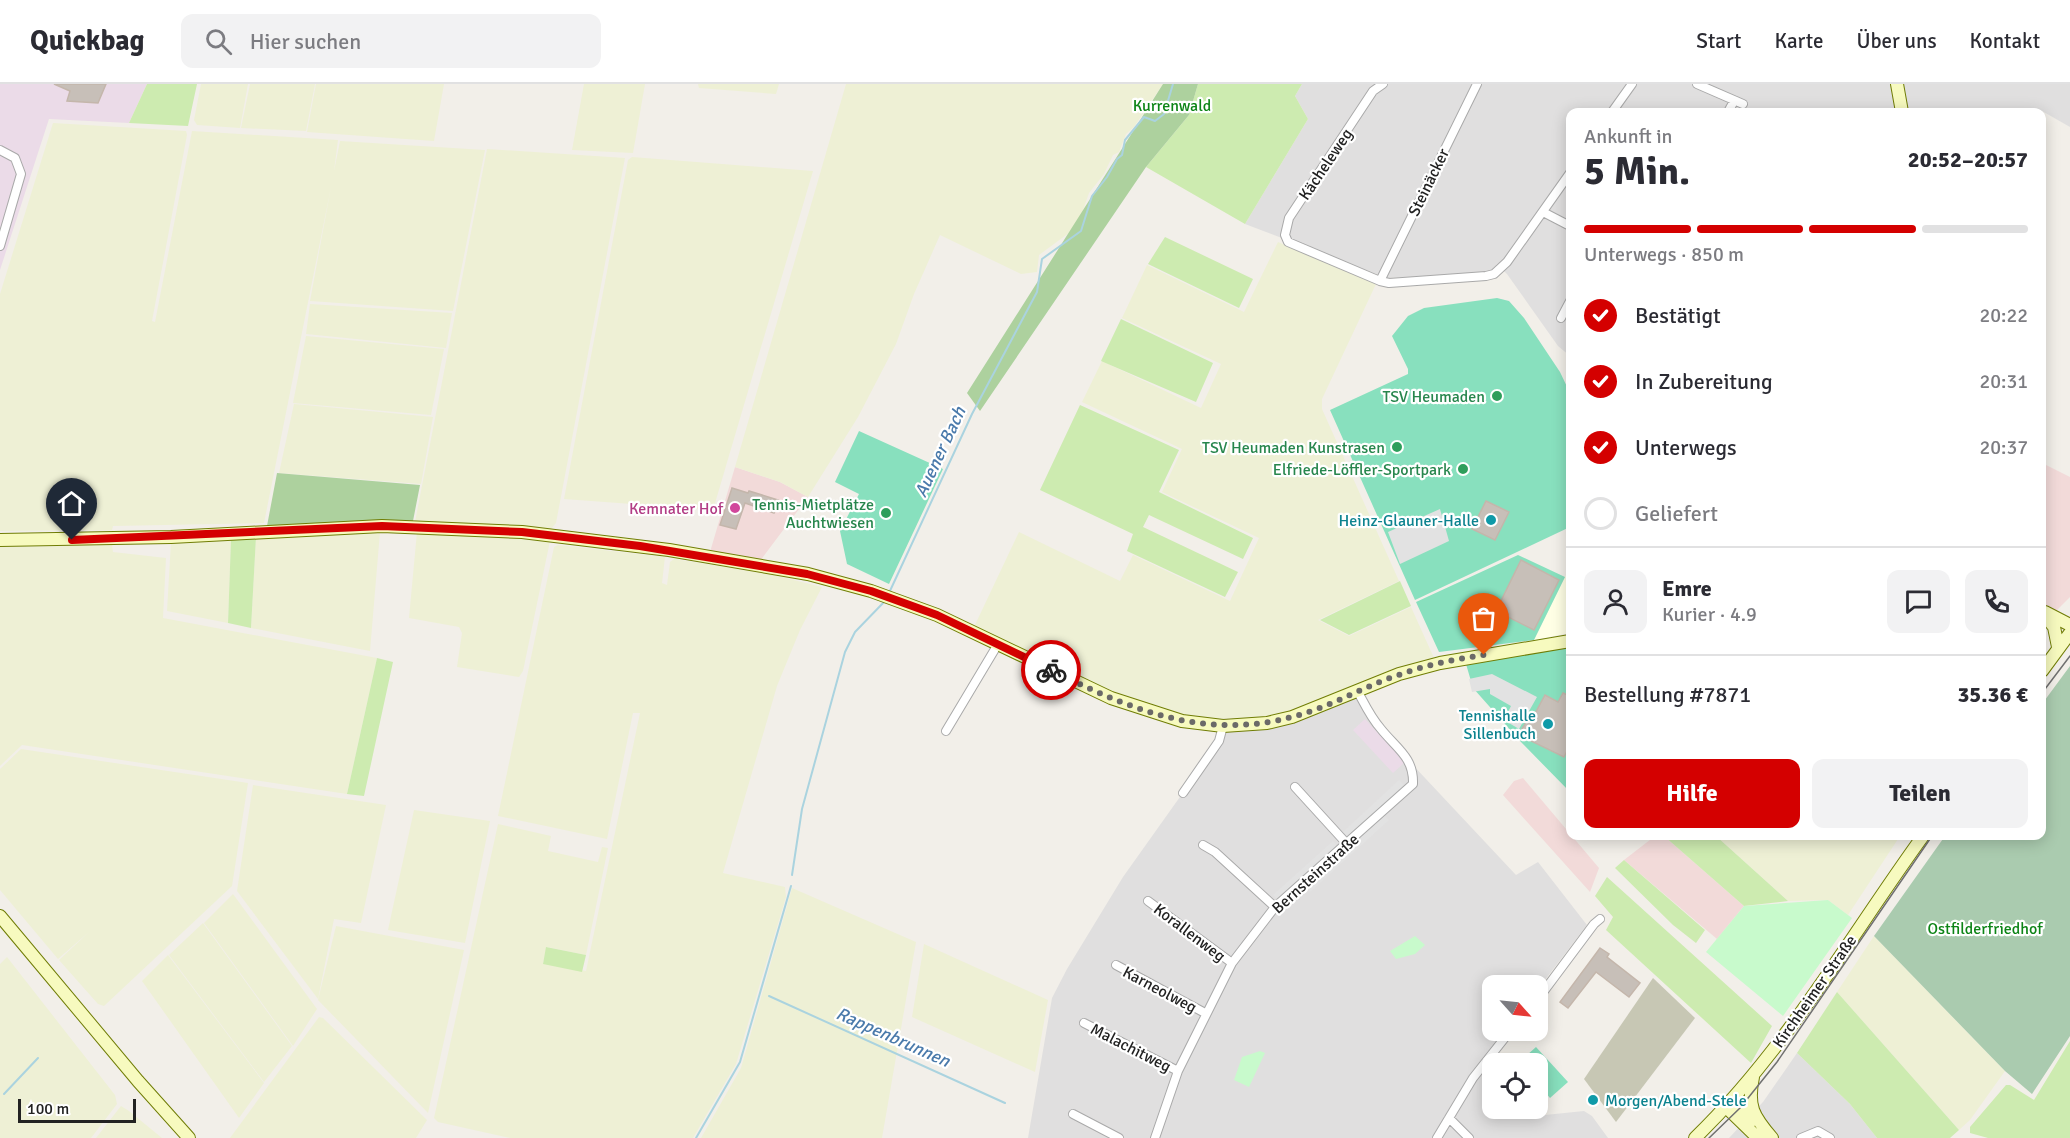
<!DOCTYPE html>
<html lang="de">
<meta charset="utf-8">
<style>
:root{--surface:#fff;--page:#f2f2f3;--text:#2b2b33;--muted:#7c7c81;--line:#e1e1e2;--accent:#d40000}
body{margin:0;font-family:Signika,sans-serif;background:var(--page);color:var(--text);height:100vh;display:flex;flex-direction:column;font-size:22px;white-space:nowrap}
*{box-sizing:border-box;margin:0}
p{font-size:20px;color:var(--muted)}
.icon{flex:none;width:33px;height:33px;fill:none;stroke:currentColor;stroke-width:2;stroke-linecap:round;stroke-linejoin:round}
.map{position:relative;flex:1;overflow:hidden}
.details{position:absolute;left:1566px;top:24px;width:480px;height:732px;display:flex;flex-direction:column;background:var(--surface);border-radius:12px;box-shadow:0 3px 15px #0003}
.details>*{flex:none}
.needle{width:39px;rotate:117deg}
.fabs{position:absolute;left:1482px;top:891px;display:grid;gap:12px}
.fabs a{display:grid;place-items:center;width:66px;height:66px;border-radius:12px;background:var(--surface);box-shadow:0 3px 15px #0003;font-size:30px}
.scale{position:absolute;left:18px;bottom:15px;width:118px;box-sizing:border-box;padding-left:6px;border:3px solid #222;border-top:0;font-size:16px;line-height:21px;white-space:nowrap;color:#222;-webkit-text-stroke:4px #fff;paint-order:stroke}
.pin{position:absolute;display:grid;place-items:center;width:51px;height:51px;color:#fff;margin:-62px -26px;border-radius:50% 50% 50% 0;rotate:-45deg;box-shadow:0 0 6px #0007}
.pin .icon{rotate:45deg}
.courier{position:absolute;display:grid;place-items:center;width:60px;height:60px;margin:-30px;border:4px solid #d40000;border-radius:50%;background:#fff;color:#222;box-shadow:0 2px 8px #0007}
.summary em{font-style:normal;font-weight:800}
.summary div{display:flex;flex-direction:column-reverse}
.summary{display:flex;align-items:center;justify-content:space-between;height:102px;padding:0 18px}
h1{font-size:39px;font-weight:800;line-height:45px}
.bar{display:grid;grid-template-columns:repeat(4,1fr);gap:9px 6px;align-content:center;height:72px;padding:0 18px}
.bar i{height:8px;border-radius:4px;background:var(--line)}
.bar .current{background:var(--accent)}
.bar p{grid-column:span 4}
.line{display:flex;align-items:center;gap:15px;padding:0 18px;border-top:2px solid var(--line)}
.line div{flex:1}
.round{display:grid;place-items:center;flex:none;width:63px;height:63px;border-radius:12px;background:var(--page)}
ol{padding:0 18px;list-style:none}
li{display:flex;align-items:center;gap:18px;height:66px}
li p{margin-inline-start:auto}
li .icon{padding:6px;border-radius:50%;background:var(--accent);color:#fff;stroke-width:4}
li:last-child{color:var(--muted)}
li i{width:33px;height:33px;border:3px solid var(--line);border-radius:50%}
.button{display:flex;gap:12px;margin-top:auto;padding:12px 18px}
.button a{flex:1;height:69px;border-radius:12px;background:var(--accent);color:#fff;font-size:24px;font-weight:800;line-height:69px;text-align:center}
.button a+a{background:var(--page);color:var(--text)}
header{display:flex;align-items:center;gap:36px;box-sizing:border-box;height:84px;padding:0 30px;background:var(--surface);border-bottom:2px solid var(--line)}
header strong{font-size:28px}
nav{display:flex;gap:33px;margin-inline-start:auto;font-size:21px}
.search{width:420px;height:54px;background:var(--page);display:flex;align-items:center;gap:15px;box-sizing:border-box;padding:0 21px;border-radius:12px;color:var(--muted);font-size:22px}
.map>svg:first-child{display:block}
.residential{fill:#e0dfdf}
.commercial{fill:#f2dad9}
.industrial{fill:#ebdbe8}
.education{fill:#ffffe5}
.construction{fill:#c7c7b4}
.farmland{fill:#eef0d5}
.grass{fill:#cdebb0}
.forest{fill:#add19e}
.cemetery{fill:#aacbaf}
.park{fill:#c8facc}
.pitch{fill:#88e0be}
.parking{fill:#e2e2e2}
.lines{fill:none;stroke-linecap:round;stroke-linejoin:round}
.stream{stroke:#aad3df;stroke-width:2}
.building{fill:#c7bfb8;stroke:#c4b6ab;stroke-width:1.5}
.street-casing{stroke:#a9a9a9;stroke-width:10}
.secondary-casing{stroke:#707d05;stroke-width:14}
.street{stroke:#fff;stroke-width:8}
.secondary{stroke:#f7fabf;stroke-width:12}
.tram{stroke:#707070;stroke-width:1.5}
.done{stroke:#6b6a68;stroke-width:6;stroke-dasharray:0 10.8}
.route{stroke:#d40000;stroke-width:8}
.leisure-dot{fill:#2e9e5b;stroke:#fff;stroke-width:2}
.hotel-dot{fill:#d1479c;stroke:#fff;stroke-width:2}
.culture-dot{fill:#0f9aa8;stroke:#fff;stroke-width:2}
.labels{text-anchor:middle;stroke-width:4.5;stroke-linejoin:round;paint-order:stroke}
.park-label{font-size:16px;fill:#0c8416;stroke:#fff}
.street-label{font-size:16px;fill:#222;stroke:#fff}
.leisure-label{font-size:16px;fill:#27864d;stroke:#fff;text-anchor:end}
.hotel-label{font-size:16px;fill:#b23c85;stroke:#fff;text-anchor:end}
.culture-label{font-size:16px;fill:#0d838f;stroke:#fff;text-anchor:end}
.water-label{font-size:18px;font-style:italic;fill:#4a7aab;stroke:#fff}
</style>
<header>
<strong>Quickbag</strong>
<div class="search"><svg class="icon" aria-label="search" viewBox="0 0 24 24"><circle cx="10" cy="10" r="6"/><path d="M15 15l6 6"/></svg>Hier suchen</div>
<nav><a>Start</a><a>Karte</a><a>Über uns</a><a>Kontakt</a></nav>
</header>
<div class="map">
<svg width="2070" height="1054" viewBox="0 0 2070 1054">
<rect width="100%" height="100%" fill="#f2efe9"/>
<!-- residential -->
<path class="residential" d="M1302,0H2070V43L2042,27L1570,28V272L1558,262L1507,190L1497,180L1492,187L1486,190L1387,194L1245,140L1308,35L1295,12Z
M1358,608L1410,678L1516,791L1538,778L1587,841L1538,905V902H1492V946L1505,947L1487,970L1495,979L1492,980V1024H1538L1545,1031L1584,1027L1592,1032L1608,1054H1028L1052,914L1067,885L1123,793L1219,658L1223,642Z
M1797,969L1850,1020L1877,1054H1729L1763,1018Z"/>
<!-- commercial -->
<path class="commercial" d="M2042,379L2070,393V513L2056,527L2042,519Z
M735,383L780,398L808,413L760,477L710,468Z
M1523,694L1599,784L1590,808L1503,711L1514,697Z
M1655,752H1664L1744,822L1717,855L1624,776Z"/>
<!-- industrial -->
<path class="industrial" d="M0,0H147L129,39L49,35L0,186Z
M1365,635L1405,678L1393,689L1353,646Z"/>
<!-- education -->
<path class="education" d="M1570,482V549L1534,556L1565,493Z"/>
<!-- construction -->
<path class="construction" d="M1653,894L1695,934L1616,1038L1584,995Z"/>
<!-- farmland -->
<path class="farmland" d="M201,0H248L240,44L197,41L194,36Z
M250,0H315L306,47L241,44Z
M316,0H444L434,57L307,48Z
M584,0H645L633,69L572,66Z
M698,0H779L776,10L699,4Z
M846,0H1163L1134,43L1126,50L1119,68L1113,71L1104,90L1089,109L1077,143L1039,171L1037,188L1021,190L940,151L914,210L896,260L858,333L808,413L780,398L735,383Z
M53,39L186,47L187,51L152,237L155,238L192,47L338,56L334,87L340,57L485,66L453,227L310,217L331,103L264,439L113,442L112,446L0,447V210Z
M487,65L625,74L556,439L551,445L415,438Z
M632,73L813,87L713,426L564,415L628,76Z
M1278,158L1376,200L1322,315V325L1399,497L1318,536L1349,552L1411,523L1434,574L1397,583L1315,621L1265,634L1198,635L1173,630L1115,610L974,543L1019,448L1120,497L1133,471L1230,517L1259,454L1162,408L1182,365L1082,318L1102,277L1201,324L1221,280L1122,234L1147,181L1244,228Z
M310,220L452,229L446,264L306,250Z
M306,252L444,265L431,331L293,319Z
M294,320L433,333L421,400L279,389Z
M380,448L370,567L251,544L256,453Z
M417,448L550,457L523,587L519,593L457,583L462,549L459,543L409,534Z
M231,455L228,539L167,527L171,458Z
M112,461L113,468L166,474L163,534L377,574L347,710L22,661L0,682V462Z
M558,461L665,473L662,499L667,501L670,478L674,475L765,489L822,503L800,546L777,602L723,789L785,803L786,813L736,980L693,1054H510L438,1038L434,1034L498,740L551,752L548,767L598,778L602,763L608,764L586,871L547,863L543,879L586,887L640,629H633L607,755L498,732L554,463Z
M21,665L248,699L232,802L104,922L98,920L59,876L89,848L58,875L0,806V685Z
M253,701L386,721L361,839L334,835L318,915L237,807Z
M414,726L490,737L465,859L388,846Z
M1716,752H1900L1848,831L1828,816L1788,817Z
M792,804L916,858L882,1054H701L741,984Z
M233,810L317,925L293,962L204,839Z
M203,839L292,962L264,998L169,871Z
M336,842L464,866L428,1029L318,916Z
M1874,852L2005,987L1970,1036L1959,1046L1837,908Z
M924,860L1048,916L1035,988L912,933Z
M168,871L264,999L239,1034L142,897Z
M7,873L115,1011L117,1020L91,1054H0V880Z
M319,933L323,934L427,1036L416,1054H230Z
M121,1022L129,1027L162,1054H96Z"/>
<!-- grass -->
<path class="grass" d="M147,0H197L188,42L129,39Z
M1198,0H1302L1295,12L1308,35L1245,140L1146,83L1189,31Z
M1165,153L1253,195L1239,224L1148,180Z
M1121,235L1213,279L1196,318L1101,277Z
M1080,321L1179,366L1159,408L1253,454L1243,475L1149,431L1143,443L1238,488L1225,513L1127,467L1133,450L1040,406Z
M256,453L251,544L228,539L231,455Z
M1400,497L1411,522L1349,551L1320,536Z
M377,574L393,578L364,712L347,710Z
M1664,752H1716L1788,817L1744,822Z
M1624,776L1705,846L1696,859L1673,841L1615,784Z
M1607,793L1772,942L1751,979L1606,846L1613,833L1595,812Z
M546,863L586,871L582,888L543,880Z
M1837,908L1959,1046L1950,1054H1877L1850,1020L1797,969Z
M2070,957V1054H1988L1970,1049V1043L2006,1001H2010L2034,1016Z"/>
<!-- forest -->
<path class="forest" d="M1163,0H1198L1189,31L1146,83L980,327L967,309Z
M277,389L420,401L413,437L267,442Z"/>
<!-- cemetery -->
<path class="cemetery" d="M2070,582V952L2032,1010L2005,987L1874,852L1945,752H2042V620Z"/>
<!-- park -->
<path class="park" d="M1828,816L1852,834L1783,932L1706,868L1744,822Z
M1415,852L1425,861L1415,870L1396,875L1390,867Z
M1260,967L1265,969L1249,1003L1234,996L1242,973Z"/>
<!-- pitch -->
<path class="pitch" d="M1497,214L1509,217L1524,234L1560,288L1570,309V443L1415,516L1330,326L1408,290V285L1392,252L1408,232L1424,224Z
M859,347L943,385L889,500L847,480L840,447L859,410L835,398Z
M1518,471L1565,493L1534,556L1439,568L1416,518Z
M1570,559V708L1521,658L1473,604L1466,580Z
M1536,963L1568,998L1550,1014L1538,1000V980L1518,979Z"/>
<!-- parking -->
<path class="parking" d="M1440,425L1449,457L1400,480L1388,448Z
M1492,590L1537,613L1519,645L1504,636L1511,622L1490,610V605L1472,608L1469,595Z
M1399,696L1404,701L1348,753L1343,748Z
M1384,731L1389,736L1310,808L1305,802Z
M1333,757L1338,763L1278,816L1273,811Z"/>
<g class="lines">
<!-- stream -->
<path class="stream" d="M889,509L972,330L1037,208L1042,175L1081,147L1092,112L1107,93L1117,75L1122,71L1125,56L1144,33L1155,37L1164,30L1173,0
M792,791L802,725L845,568L855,548L885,517
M769,912L1005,1019
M4,1010L38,974
M696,1054L740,978L791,802"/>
</g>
<!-- building -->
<path class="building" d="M54,0H106L98,19L67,17L70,7Z
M732,404L748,409L749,407L778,416L774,429L745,419L736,445L720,441Z
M1486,417L1509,428L1495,456L1472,445Z
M1521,476L1559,496L1534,546L1496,527Z
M1563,609L1570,612V661L1564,673L1523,653L1526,647L1522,645L1529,633L1532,635L1545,611L1558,618Z
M1600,864L1609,870L1607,873L1640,899L1629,913L1596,888L1568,924L1560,918Z"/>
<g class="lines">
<defs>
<path id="street" d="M1383,0L1373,7L1289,134L1285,151L1288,158L1380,197L1389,199L1486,192L1494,190L1507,178L1570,89
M1697,0L1743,20
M1612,28L1632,0
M1728,28L1734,17
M0,66L15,74L21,90L0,162
M1543,128L1570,142
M1380,197L1477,0
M1561,234L1570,217
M946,647L998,560
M1295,703L1347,760
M1183,709L1219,657L1223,642
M1203,761L1215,768L1275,823
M1148,817L1232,879
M1116,881L1205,929
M1538,915L1594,840L1600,835
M1084,939L1178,987
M1073,1030L1119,1054
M1449,1034L1469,1054
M1155,1054L1178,987L1232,879L1275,823L1413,700C1414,673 1396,664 1381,645C1371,634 1365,621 1358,608
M1437,1054L1473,994L1511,946
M1801,1054L1818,1047L1830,1054"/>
<path id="secondary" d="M1897,0L1902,28
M0,456L171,453L382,442L522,448L669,466L808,490L871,507L937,531L1111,614L1182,637L1223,642L1267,639L1292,633L1399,590L1440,579L1570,557
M2042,528L2054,543L2058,563
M2045,528L2070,541
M2042,587L2070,549
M0,832L138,997L189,1054
M1753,993C1747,1022 1753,1032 1772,1054
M1731,1016L1756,1036
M1726,1023L1758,1054
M1695,1054C1786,966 1849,854 1923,752"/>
</defs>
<!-- street casing -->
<use href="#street" class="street-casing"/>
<!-- secondary casing -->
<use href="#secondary" class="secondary-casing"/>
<!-- street -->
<use href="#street" class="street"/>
<!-- secondary -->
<use href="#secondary" class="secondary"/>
<!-- tram -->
<path class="tram" d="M2042,609L2070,572
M1709,1054L1740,1024L1777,978L1932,752"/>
</g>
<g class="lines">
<!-- done -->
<path class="done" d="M1051,586C1138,630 1218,661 1314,626C1343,616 1370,600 1399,591C1426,581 1455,575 1484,571"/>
<!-- route -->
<path class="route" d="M72,456L382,442L522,448L640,462L807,490L871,507L937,531L1051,586"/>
</g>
<!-- markers -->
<g class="leisure-dot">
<circle cx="1497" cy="312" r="6"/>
<circle cx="1397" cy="363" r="6"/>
<circle cx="1463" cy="385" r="6"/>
<circle cx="886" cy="429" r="6"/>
</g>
<circle class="hotel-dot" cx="735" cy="424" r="6"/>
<g class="culture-dot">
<circle cx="1491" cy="436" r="6"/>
<circle cx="1548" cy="640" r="6"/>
<circle cx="1593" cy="1016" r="6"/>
</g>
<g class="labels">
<!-- park labels -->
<g class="park-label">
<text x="1172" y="27">Kurrenwald</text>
<text x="1985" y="850">Ostfilderfriedhof</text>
</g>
<!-- street labels -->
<g class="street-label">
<text transform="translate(1325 80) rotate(-56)" y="6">Kächeleweg</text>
<text transform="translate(1428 98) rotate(-64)" y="6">Steinäcker</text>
<text transform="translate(1315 789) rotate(-42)" y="6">Bernsteinstraße</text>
<text transform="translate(1190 848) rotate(37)" y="6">Korallenweg</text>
<text transform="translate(1160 905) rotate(28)" y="6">Karneolweg</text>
<text transform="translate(1814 907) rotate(-55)" y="6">Kirchheimer Straße</text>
<text transform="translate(1131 963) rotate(27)" y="6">Malachitweg</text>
</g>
<!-- leisure labels -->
<g class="leisure-label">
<text x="1485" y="318">TSV Heumaden</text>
<text x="1385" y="369">TSV Heumaden Kunstrasen</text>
<text x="1451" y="391">Elfriede-Löffler-Sportpark</text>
<text x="874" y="426">Tennis-Mietplätze<tspan x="874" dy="18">Auchtwiesen</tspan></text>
</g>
<!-- hotel labels -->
<g class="hotel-label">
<text x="723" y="430">Kemnater Hof</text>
</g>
<!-- culture labels -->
<g class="culture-label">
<text x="1479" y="442">Heinz-Glauner-Halle</text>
<text x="1536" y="637">Tennishalle<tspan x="1536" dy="18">Sillenbuch</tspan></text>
<text x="1605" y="1022" text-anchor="start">Morgen/Abend-Stele</text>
</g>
<!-- water labels -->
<g class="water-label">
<text transform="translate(940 368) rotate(-65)" y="6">Auener Bach</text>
<text transform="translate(893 953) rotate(24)" y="6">Rappenbrunnen</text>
</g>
</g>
</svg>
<div class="fabs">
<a><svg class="needle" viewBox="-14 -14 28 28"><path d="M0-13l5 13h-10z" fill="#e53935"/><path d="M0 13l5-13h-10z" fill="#7c7c81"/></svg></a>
<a><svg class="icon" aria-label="locate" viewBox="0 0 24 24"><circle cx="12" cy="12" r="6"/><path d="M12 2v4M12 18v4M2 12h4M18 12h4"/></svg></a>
</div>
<div class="scale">100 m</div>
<div class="pin" style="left:1484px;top:571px;background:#ea580c"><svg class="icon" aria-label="bag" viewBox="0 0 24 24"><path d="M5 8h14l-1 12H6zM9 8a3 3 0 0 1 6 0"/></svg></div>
<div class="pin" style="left:72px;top:456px;background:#1f2937"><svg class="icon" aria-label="home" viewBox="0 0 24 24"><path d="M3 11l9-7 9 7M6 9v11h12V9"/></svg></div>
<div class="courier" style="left:1051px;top:586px"><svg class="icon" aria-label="bike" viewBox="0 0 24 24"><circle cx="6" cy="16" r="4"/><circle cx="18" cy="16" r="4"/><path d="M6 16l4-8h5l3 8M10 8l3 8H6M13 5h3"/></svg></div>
<section class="details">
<div class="summary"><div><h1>5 Min.</h1><p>Ankunft in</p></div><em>20:52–20:57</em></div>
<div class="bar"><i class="current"></i><i class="current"></i><i class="current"></i><i></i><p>Unterwegs · 850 m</p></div>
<ol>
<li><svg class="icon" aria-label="check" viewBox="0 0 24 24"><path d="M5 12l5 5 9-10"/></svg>Bestätigt<p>20:22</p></li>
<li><svg class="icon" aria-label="check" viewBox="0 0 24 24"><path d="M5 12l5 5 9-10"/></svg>In Zubereitung<p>20:31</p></li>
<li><svg class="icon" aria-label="check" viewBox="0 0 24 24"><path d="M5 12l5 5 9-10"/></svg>Unterwegs<p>20:37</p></li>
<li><i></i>Geliefert</li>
</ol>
<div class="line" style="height:108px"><a class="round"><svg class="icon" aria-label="person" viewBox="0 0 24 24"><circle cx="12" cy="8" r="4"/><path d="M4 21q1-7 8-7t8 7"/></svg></a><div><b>Emre</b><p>Kurier · 4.9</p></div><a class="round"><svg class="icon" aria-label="chat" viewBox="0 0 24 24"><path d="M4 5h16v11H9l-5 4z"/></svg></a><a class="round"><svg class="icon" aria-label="phone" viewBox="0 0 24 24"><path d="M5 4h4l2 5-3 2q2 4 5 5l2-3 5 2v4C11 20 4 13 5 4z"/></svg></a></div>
<div class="line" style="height:78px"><div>Bestellung #7871</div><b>35.36 €</b></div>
<div class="button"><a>Hilfe</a><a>Teilen</a></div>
</section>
</div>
